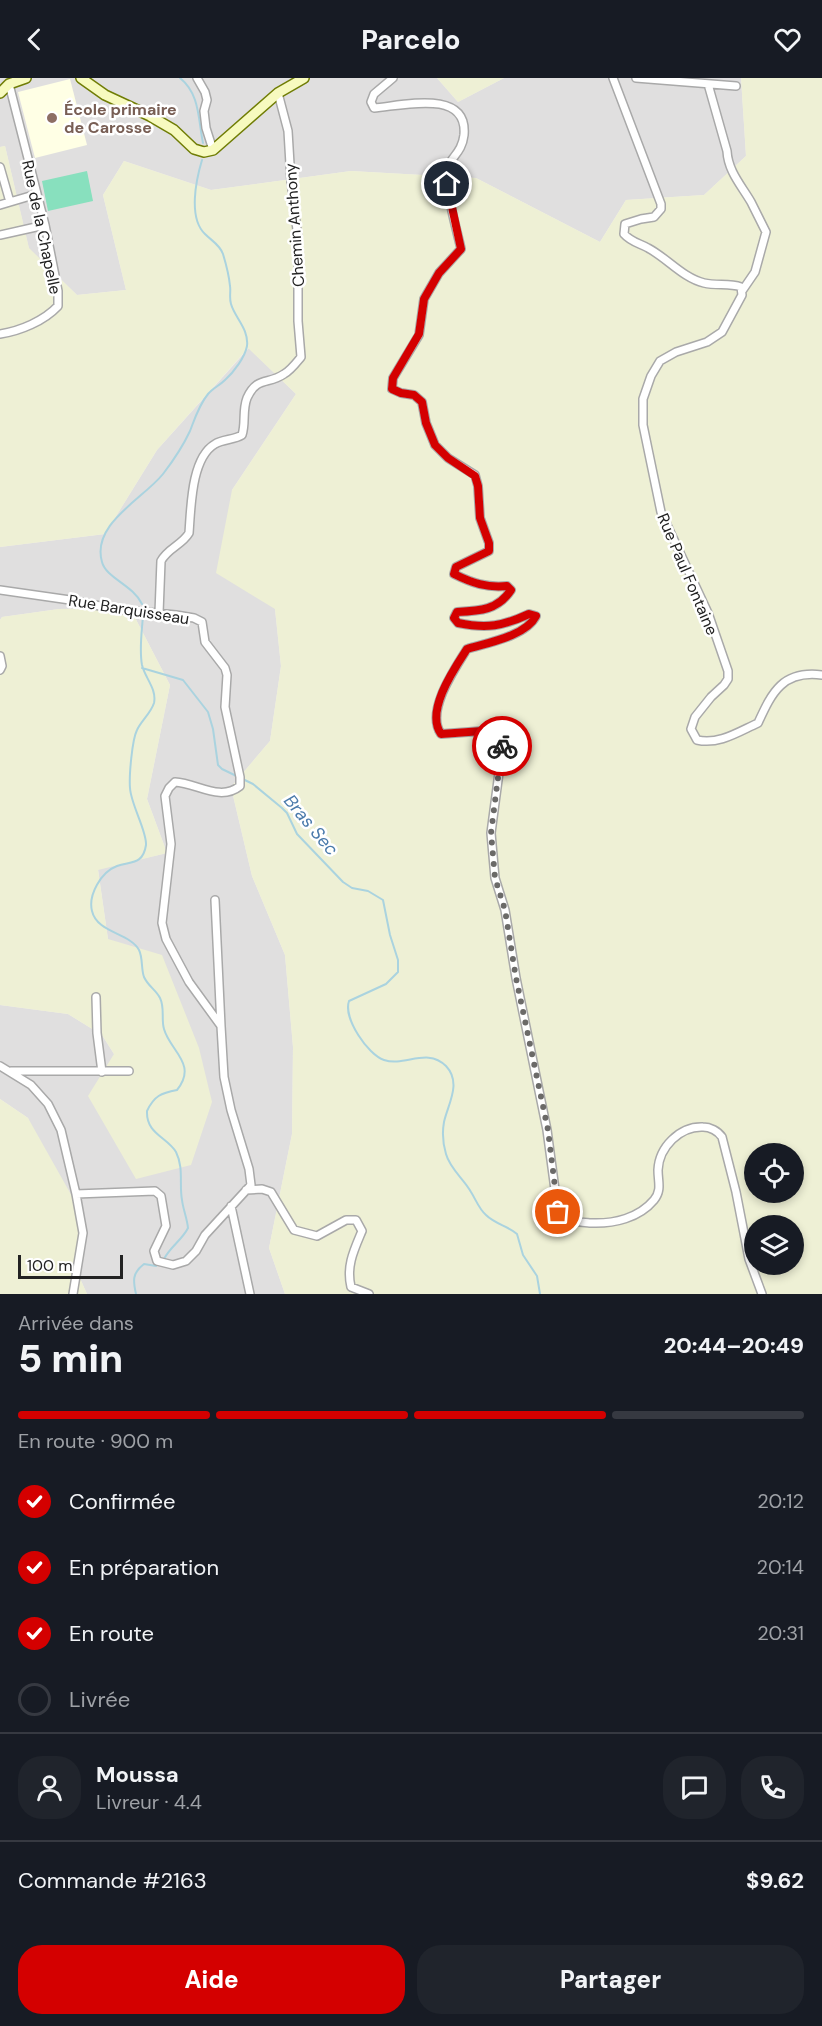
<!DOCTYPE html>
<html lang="fr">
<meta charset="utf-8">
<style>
:root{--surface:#171b24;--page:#20242c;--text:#f1f3f6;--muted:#9ea1a6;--line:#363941;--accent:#d40000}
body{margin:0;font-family:"DM Sans",sans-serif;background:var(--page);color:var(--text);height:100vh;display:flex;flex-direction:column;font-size:22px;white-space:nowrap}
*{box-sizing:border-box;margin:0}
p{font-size:20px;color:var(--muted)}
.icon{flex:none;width:33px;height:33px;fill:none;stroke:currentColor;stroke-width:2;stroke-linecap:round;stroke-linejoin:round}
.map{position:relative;height:1216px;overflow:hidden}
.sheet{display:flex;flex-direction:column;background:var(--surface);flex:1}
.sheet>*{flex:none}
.fabs{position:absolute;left:744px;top:1065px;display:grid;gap:12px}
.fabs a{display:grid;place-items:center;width:60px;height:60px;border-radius:50%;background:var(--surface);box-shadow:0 3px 9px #0003;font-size:30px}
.scale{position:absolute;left:18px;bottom:15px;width:105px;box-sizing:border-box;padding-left:6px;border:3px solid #222;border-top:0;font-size:16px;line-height:21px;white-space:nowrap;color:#222;-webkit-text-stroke:4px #fff;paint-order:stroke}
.pin{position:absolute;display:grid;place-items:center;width:51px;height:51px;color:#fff;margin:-26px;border:3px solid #fff;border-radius:50%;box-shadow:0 2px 6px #0007}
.courier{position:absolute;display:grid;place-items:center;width:60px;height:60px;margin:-30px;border:4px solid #d40000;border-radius:50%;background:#fff;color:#222;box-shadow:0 2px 8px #0007}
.overview em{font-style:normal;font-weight:800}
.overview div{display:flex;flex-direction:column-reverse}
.overview{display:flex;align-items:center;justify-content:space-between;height:102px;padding:0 18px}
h1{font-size:39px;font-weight:800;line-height:45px}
.bar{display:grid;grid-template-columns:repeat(4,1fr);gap:9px 6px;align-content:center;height:72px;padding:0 18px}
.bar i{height:8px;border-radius:4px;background:var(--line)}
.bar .on{background:var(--accent)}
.bar p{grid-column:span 4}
.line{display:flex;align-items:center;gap:15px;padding:0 18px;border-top:2px solid var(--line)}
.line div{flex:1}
.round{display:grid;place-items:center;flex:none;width:63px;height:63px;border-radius:24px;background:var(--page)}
ol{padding:0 18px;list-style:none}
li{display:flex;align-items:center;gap:18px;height:66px}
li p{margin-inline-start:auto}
li .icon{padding:6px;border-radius:50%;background:var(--accent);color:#fff;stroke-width:4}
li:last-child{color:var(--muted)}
li i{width:33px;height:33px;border:3px solid var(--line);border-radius:50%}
.cta{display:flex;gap:12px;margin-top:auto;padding:12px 18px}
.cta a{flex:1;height:69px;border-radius:24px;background:var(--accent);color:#fff;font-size:24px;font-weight:800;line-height:69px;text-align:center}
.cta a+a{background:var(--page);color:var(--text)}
header{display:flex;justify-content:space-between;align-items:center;height:78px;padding:0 18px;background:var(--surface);font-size:27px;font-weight:800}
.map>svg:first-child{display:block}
.residential{fill:#e0dfdf}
.education{fill:#ffffe5}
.farmland{fill:#eef0d5;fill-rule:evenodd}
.pitch{fill:#88e0be}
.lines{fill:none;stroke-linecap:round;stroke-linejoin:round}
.stream{stroke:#aad3df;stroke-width:2}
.minor-casing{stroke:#a9a9a9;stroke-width:10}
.secondary-casing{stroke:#707d05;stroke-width:12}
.minor{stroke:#fff;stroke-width:7}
.secondary{stroke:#f7fabf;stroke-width:9}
.done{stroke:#6b6a68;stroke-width:6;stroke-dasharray:0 10.8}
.route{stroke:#d40000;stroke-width:8}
.education-dot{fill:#8d6e63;stroke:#fff;stroke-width:2}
.labels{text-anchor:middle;stroke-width:5;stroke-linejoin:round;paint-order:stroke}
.education-label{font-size:16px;font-weight:bold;fill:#785e54;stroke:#fff;text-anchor:start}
.street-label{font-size:16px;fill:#222;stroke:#fff}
.water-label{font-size:18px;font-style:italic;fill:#4a7aab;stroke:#fff}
</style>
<header><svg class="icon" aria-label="back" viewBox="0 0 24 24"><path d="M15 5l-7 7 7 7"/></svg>Parcelo<svg class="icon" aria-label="heart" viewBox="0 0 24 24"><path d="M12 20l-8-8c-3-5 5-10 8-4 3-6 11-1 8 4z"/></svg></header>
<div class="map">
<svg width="822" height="1216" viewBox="0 0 822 1216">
<rect width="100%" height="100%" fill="#f2efe9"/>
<!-- residential -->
<path class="residential" d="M0,0H437L458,24L504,0H741L746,78L704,117L626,122L600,164L476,100L351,93L211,112L124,83L103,117L126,212L77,217L29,171L5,68L0,69Z
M249,270L296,316L232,412L275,531L281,588L270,663L231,709L252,798L285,877L293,969L292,1056L269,1170L285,1216H87L78,1196L28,1040L0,1021V927L68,936L102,957L114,976L120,1074L108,861L98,791L167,775L147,721L170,607L130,530L59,531L2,539L0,542V469L105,456L157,372Z"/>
<!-- education -->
<path class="education" d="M70,1L87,67L35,80L18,14Z"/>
<!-- farmland -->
<path class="farmland" d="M437,0H504L458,24Z
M741,0H822V1216H285L269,1170L292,1056L293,969L285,877L252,798L231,709L270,663L281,588L275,531L216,495L232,412L296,316L248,270L157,372L105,456L0,469V69L5,68L29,170L77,217L126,212L103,117L124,83L211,112L351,93L476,100L600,164L626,122L704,117L746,78ZM754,1076H794V1114H754ZM754,1148H794V1186H754Z
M130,530L170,607L147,721L167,775L98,792L108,861L162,877L199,970L212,1024L191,1087L136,1101L88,1018L114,976L102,957L68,936L0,927V542L2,539L59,531Z
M0,1021L28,1040L78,1129V1196L87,1216H0Z"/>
<!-- pitch -->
<path class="pitch" d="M87,93L93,123L48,133L42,103Z"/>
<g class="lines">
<!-- stream -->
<path class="stream" d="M180,0C200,16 198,41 203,65
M142,526C133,507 106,500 102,484C91,446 143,421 163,396C173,383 183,368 190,353C195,340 199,327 208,316C213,310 219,308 225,302C234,294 245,279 247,268C249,251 235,240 231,226C229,220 231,213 230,208C229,197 226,186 223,176C220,167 212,163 205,156C188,140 196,102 202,82
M143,537C142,553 139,571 142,587C145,600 157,611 154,625C151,635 141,643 137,652C132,662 129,698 130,710C131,727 147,753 146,767C143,787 131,783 117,788C101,794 88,817 92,833C97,855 130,855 139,872C143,880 141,891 144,899C148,908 156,912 160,920C165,930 161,941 164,951C170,973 198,986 177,1012C161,1015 154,1018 147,1033C146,1056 167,1059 176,1074C184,1090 179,1106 182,1122C183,1131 187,1140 188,1150C182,1162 170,1169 164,1181
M142,590L183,602L208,634L213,651L218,687L222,691L253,706L282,730L287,735L297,756L343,804L352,810L368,813L383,822L390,857L398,882V894L386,906L349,923C343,940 368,977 384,982C405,989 427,969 446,988C462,1005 448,1026 444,1044C442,1055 443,1066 446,1076C450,1091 464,1101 471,1114C476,1122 479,1131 486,1137C495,1146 508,1148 517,1156L523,1177L537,1198L540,1216
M136,1216C133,1203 132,1195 144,1186L156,1188"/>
<defs>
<path id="minor" d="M197,0L205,14L207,22L204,33L206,50L213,72
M393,0L374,16L371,24L374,30C401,28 468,10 464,57C462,74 452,78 448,89C443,106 457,152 461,171L439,195L424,221L419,257L393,300L392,311L401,315L414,317L422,324L426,345L435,367L448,380L475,397L478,408L480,440L489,465V473L456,489L454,496C472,505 487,510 507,508L511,512C498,532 480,533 457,534L454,540L458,545C487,551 503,548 529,536L536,538C526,558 487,565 467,571C455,591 425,633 441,656L496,652L504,657L491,755L495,800L505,832L516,900L547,1052L558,1134C567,1144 579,1144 591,1145C614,1146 639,1140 654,1122C662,1112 658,1104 658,1092C659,1069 680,1048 703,1049C710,1049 718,1053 722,1059L736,1114L749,1181L762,1216
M613,0L661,126V131L654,139L641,141L625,146L624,156C631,164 639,165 648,170C667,180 683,200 704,205C717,208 729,205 741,209L742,217L722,254L707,264L676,274L660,283L651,298L643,321V347L661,434L708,535L728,593V601L724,607L711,619L695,639L691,651L697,662C719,667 738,654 758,645C772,614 783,592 822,597
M636,0L736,8
M708,6L727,73C728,93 741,107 751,124C756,134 761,144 766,154L755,194L742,213
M0,89L10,124
M0,127L37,116
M0,157L45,147
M0,256C20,253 44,243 58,228V213L45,147L9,6
M0,512L70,522L115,531L176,537L194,540L202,544L205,564L225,590L227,597L225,629L240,699V708C220,724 197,705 175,704L169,710L165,718L171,766L162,845L166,861L189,904L221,948L224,999L231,1032L249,1091L251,1107L205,1157L196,1173L186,1183L173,1187L157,1183L154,1173L166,1148L161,1118L155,1113L76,1116
M159,535L161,483C168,470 182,467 189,455C191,430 191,380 215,366C223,361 234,362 242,357C246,345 242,333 247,320C257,298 268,307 284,296C291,292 296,285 301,279L298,243V160L291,103L288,53L278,15
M0,578L2,588L0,592
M215,822L221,948
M96,919L97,955L102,994
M0,988L31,1007L48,1026L61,1052L76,1116L83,1155L73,1216
M11,993H129
M246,1112L262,1111L271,1114L294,1152L317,1158L346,1142H356L362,1153C354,1172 346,1188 351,1209L369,1216
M231,1128L250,1216"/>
<path id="secondary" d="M81,0L105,17L150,38L174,52L194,71L204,74L213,72L278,15L304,0
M0,15L9,6L26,0"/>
</defs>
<!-- minor casing -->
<use href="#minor" class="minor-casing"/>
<!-- secondary casing -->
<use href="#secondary" class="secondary-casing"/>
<!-- minor -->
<use href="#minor" class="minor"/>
<!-- secondary -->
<use href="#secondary" class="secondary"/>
</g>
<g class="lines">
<!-- done -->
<path class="done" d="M502,668L491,755L495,800L505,832L516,900L548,1052L558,1134"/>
<!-- route -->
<path class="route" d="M447,106L461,171L439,195L424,221L419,256L393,300L392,311L401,315L414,317L422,324L426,345L435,367L448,380L475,398L478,408L480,440L489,465V473L456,489L454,496C472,505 487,510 507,508L511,512C498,532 480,533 457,534L454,540L458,545C487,551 503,548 529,536L536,538C526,558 487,565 467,571C454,591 425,633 441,656L496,652L504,657L502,668"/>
</g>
<!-- markers -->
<circle class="education-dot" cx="52" cy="40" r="6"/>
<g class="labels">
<!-- education labels -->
<g class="education-label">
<text x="64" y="37">École primaire<tspan x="64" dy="18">de Carosse</tspan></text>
</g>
<!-- street labels -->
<g class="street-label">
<text transform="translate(294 147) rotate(-94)" y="6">Chemin Anthony</text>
<text transform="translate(42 149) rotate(78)" y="6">Rue de la Chapelle</text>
<text transform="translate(688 496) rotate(67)" y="6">Rue Paul Fontaine</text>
<text transform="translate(129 531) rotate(9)" y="6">Rue Barquisseau</text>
</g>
<!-- water labels -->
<g class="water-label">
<text transform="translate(311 747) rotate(50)" y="6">Bras Sec</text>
</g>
</g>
</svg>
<div class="fabs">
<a><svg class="icon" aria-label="locate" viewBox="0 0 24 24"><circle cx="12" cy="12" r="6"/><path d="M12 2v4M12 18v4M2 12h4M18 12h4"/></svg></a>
<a><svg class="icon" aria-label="layers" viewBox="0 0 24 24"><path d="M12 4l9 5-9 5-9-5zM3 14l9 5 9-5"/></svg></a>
</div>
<div class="scale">100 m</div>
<div class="pin" style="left:558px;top:1134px;background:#ea580c"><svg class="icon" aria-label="bag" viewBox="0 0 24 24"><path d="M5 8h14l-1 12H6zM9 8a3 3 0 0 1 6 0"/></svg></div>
<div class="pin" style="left:447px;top:106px;background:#1f2937"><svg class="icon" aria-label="home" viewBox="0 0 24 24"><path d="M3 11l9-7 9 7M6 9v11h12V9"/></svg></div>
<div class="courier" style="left:502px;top:668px"><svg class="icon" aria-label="bike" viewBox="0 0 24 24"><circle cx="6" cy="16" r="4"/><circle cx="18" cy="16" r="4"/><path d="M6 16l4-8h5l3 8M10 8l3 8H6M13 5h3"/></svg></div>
</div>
<section class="sheet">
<div class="overview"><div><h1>5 min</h1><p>Arrivée dans</p></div><em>20:44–20:49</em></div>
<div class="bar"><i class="on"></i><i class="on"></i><i class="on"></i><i></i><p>En route · 900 m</p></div>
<ol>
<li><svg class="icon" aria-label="check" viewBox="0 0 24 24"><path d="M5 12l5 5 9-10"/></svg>Confirmée<p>20:12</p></li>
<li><svg class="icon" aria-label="check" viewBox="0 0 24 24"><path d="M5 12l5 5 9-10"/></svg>En préparation<p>20:14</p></li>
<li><svg class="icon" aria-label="check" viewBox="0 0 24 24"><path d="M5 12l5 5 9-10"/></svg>En route<p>20:31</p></li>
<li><i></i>Livrée</li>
</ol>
<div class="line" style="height:108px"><a class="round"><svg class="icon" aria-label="person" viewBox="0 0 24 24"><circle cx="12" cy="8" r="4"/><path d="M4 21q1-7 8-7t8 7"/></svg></a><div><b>Moussa</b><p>Livreur · 4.4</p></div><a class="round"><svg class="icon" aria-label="chat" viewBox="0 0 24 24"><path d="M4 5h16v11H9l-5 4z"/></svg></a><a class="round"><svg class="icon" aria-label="phone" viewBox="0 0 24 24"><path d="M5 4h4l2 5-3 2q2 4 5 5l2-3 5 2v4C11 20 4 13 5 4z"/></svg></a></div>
<div class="line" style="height:78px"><div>Commande #2163</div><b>$9.62</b></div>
<div class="cta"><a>Aide</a><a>Partager</a></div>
</section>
